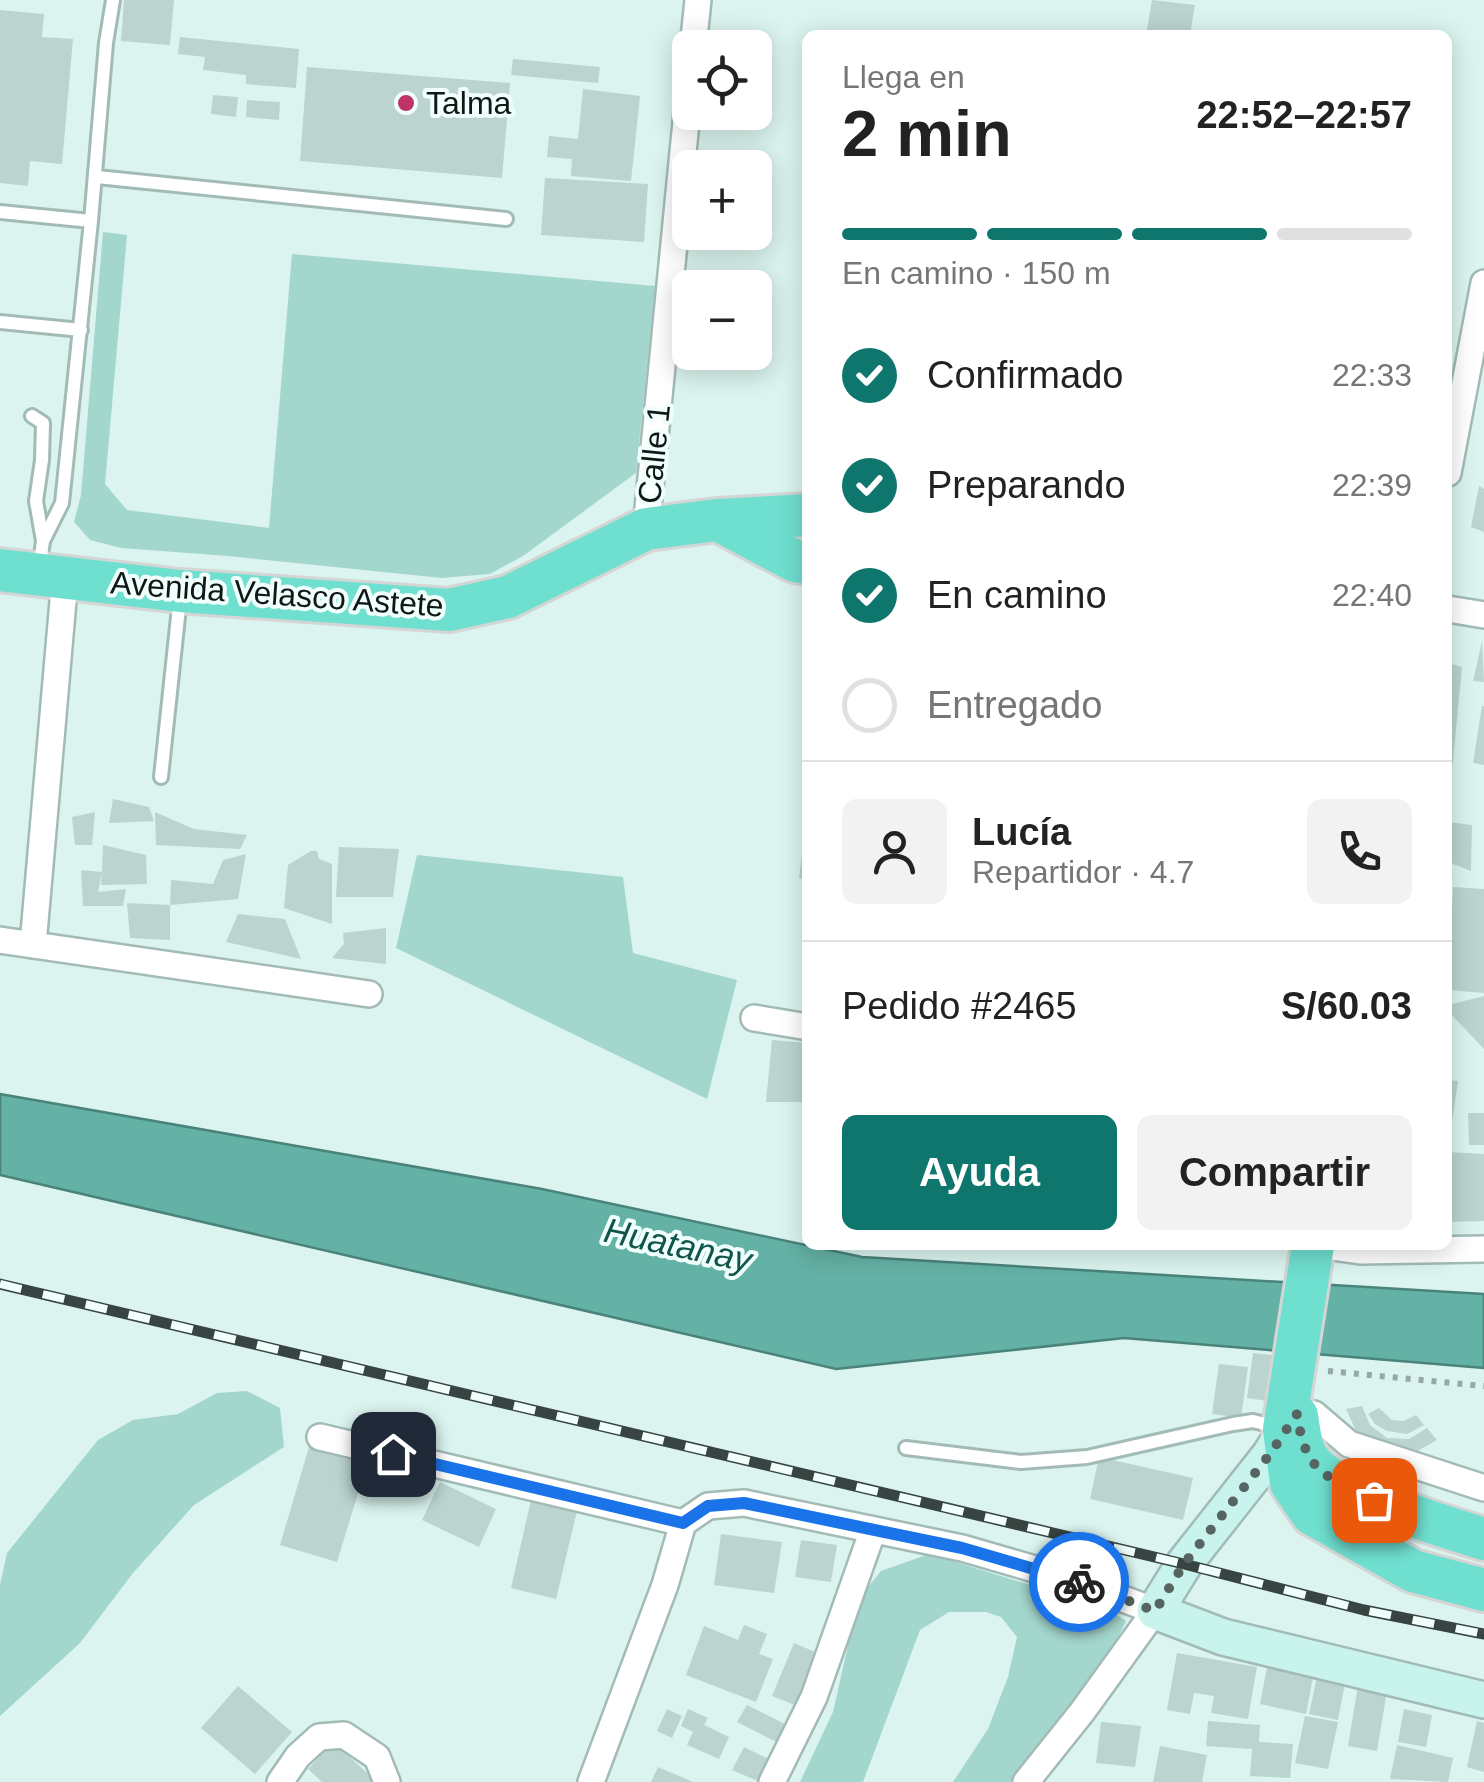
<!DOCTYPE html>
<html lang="es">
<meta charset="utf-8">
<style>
:root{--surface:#fff;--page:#f2f2f2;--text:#222;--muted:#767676;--line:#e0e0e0;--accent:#0f766e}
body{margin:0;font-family:Arial,sans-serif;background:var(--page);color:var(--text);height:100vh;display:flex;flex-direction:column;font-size:38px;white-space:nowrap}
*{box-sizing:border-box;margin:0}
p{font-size:32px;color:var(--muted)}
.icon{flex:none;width:55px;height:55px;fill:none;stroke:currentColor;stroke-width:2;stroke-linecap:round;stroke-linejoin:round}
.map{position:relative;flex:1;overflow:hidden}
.panel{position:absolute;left:802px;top:30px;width:650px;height:1220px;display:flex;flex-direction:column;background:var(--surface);border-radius:15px;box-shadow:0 5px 25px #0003}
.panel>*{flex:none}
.controls{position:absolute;left:672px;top:30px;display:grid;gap:20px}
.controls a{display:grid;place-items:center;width:100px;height:100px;border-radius:15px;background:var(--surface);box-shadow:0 5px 25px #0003;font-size:50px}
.pin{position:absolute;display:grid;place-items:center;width:85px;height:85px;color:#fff;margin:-42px;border-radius:20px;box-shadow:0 5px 15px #0006}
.courier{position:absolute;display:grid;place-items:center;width:100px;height:100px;margin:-50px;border:8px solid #1a73e8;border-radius:50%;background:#fff;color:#222;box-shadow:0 2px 12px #0007}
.headline em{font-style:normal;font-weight:600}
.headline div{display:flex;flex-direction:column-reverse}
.headline{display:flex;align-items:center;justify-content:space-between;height:170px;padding:0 40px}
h1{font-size:65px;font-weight:600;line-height:75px}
.bar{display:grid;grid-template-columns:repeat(4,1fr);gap:15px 10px;align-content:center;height:120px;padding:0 40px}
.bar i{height:12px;border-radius:8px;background:var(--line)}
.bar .active{background:var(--accent)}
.bar p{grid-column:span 4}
.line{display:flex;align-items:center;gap:25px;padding:0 40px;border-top:2px solid var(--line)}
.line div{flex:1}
.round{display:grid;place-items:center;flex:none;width:105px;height:105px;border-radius:15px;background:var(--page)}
ol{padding:0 40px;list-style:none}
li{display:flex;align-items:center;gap:30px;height:110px}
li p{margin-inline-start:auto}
li .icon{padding:10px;border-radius:50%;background:var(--accent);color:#fff;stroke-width:4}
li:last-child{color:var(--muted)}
li i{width:55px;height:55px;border:5px solid var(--line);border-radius:50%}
.button{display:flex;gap:20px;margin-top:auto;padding:20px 40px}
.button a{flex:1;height:115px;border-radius:15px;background:var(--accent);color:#fff;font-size:40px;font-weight:600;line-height:115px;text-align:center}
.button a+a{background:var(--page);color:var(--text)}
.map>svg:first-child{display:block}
.green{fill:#a3d6cc}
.water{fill:#64b1a5;stroke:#4a837a;stroke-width:2.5}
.building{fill:#bbd4cf}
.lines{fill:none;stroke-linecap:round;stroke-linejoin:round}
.service-casing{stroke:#a3bbb6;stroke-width:18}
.minor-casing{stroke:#a3bbb6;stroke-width:30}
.secondary-casing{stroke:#a3bbb6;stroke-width:40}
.trunk-casing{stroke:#d4d5d5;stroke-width:48}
.path{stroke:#96a9a5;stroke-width:6;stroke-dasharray:5 8;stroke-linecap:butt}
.service{stroke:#fff;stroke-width:12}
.minor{stroke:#fff;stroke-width:25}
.secondary{stroke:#c9f3ed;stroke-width:35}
.trunk{stroke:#6fdfcf;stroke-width:42}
.rail-casing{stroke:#384441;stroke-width:11}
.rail{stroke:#f0fffc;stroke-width:8;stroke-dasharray:22;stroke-linecap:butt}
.done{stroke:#566562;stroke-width:10;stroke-dasharray:0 18}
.route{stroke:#1a73e8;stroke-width:12}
.poi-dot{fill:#be3368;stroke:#f0fffc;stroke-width:4}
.labels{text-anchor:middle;stroke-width:8;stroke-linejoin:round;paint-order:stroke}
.poi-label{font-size:32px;fill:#0f1816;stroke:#f0fffc;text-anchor:start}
.street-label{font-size:32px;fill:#0f1816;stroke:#f0fffc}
.water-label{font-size:35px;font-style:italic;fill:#10544b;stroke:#f0fffc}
</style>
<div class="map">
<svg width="1484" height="1782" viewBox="0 0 1484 1782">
<rect width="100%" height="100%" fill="#dbf4ef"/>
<!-- green -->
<path class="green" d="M103,232L127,235L105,484L127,510L269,528L292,254L655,286L636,473L523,556L490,574L442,578L228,556L121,548L90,540L74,522L81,495Z
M417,855L623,877L633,953L737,980L707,1099L396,948Z
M247,1391L280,1408L284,1447L194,1505L133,1573L80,1643L0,1716V1585L7,1553L98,1440L133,1420L178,1414L217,1393Z
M929,1554L1106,1608L1126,1621L1107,1660L1014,1782H953L988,1729L1008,1677L1017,1637L1001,1617L986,1612H949L920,1630L863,1782H800L833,1712L853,1623L864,1592L881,1571Z"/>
<!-- water -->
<path class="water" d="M0,1094L542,1189L862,1257L1484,1294V1368L1124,1338L836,1369L0,1175Z"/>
<!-- building -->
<path class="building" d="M124,0H174L170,45L121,41Z
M1152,0L1195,5L1190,35H1146Z
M0,10L44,14L42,37L73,39L62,164L30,161L28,186L0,183Z
M180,37L299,49L296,88L246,84V75L203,70L205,57L178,54Z
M513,59L600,67L598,83L511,75Z
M307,67L510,83L502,178L300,161Z
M583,89L640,96L631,181L571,176L572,159L547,157L549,136L578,139Z
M213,95L238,97L236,117L211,114Z
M247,100L280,102L279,120L246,117Z
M545,178L648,184L644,242L541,235Z
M1479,486L1484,489V532L1471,527Z
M1482,641L1484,682L1473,681Z
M1448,663L1462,667L1452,772H1448Z
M1482,706H1484V765L1473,763Z
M113,799L149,807L154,821L109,823Z
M95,812L92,845H75L72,817Z
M155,812L194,829L247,835L240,849L156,845Z
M1448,822L1472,825L1471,871L1448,862Z
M805,832H808V880L799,878Z
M103,845L146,855L147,884L101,885L102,872L98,892L126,889L123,906H83L81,870L102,872Z
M339,847L399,849L393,897H336Z
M311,851H317L319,859L332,864V924L284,908L288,865Z
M246,854L238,899L170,905L171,880L213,884L223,860Z
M1453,887L1484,889V993L1448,990Z
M127,903L170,905V940L130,938Z
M238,914L285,919L301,959L226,942Z
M386,928V964L332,958L344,944L343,933Z
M1484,996V1049L1448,1011V1005Z
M772,1040L808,1043V1102H766Z
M1448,1080L1458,1081L1450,1136L1448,1135Z
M1468,1113H1484V1145H1469Z
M1448,1152L1484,1154V1221L1448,1222Z
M1253,1353L1280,1356L1274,1402L1247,1398Z
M1219,1364L1248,1367L1241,1418L1212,1414Z
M1362,1406L1370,1425L1387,1438L1409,1439L1427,1428L1437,1440L1412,1454L1358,1435L1346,1409Z
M1379,1408L1392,1420L1404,1421L1416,1415L1424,1425L1407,1434L1387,1431L1375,1424L1368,1414Z
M309,1447L367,1464L337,1562L280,1545Z
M1099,1457L1193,1478L1183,1520L1090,1499Z
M440,1482L496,1509L479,1547L422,1520Z
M531,1500L577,1511L556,1599L511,1588Z
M721,1534L782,1542L774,1593L714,1585Z
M801,1540L837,1545L831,1582L795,1577Z
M744,1625L767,1634L759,1654L773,1659L756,1702L686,1675L704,1626L738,1640Z
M794,1643L820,1654L797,1706L772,1696Z
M1177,1653L1257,1667L1248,1719L1211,1713L1214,1696L1194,1693L1190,1714L1167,1710Z
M1268,1662L1314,1672L1306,1714L1260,1704Z
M1318,1672L1346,1678L1338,1720L1309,1714Z
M238,1686L292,1732L255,1774L201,1728Z
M1358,1686L1387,1691L1377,1751L1348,1746Z
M747,1705L789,1726L780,1744L737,1722Z
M667,1709L682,1716L672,1738L657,1731Z
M688,1709L708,1718L704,1725L729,1737L719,1759L687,1745L693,1732L681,1726Z
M1404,1709L1432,1715L1426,1747L1398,1742Z
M1305,1716L1338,1722L1328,1769L1295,1763Z
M1208,1721L1260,1725L1259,1742L1293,1744L1290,1778L1250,1776L1252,1749L1206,1746Z
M1477,1721L1484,1723V1772L1467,1767Z
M1101,1722L1141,1726L1135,1767L1096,1763Z
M333,1742L377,1782H322L308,1769Z
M1397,1745L1453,1758L1448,1782L1390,1779Z
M1160,1746L1207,1755L1202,1782H1153Z
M744,1747L771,1760L760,1782L732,1770Z
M658,1767L693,1782H651Z"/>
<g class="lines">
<defs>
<path id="service" d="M97,177L506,219
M0,212L91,221L62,503L43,541
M91,221L106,43L113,0
M0,322L81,330
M32,416L43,423L42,460L36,501L43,541L39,571
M161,777L180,598
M906,1448L1021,1462L1087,1457L1233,1424L1253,1421L1277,1427"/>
<path id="minor" d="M693,48L698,0
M1448,473L1484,283
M646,529L690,81
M1448,609L1484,615
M0,940L369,994
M33,945L65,578
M754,1018L808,1027
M1318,1245L1360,1251L1484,1249
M1297,1414H1314L1349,1444L1484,1488
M320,1437L683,1523
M280,1782L298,1756L319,1737L344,1735L377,1757L387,1782
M591,1782L665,1585L683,1523L708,1506L744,1503L962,1548L1076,1581L1155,1611L1082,1712L1026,1782
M772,1782L814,1697L873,1530"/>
<path id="secondary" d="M1293,1418L1270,1455L1184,1564L1155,1611L1223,1637L1484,1700"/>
<path id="trunk" d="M718,520L795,561L808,563
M0,570L180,591L449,610L508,597L646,529L717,520L808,515
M1313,1245L1284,1429L1291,1483L1312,1514L1413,1571L1484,1590
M1297,1416C1299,1429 1300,1444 1306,1455C1324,1491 1445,1527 1484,1539"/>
</defs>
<!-- service casing -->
<use href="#service" class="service-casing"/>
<!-- minor casing -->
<use href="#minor" class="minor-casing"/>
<!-- secondary casing -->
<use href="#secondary" class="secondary-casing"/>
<!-- trunk casing -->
<use href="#trunk" class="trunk-casing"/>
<!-- path -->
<path class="path" d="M1328,1371L1484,1386"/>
<!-- service -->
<use href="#service" class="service"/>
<!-- minor -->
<use href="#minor" class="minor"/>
<!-- secondary -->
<use href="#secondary" class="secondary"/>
<!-- trunk -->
<use href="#trunk" class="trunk"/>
<defs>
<path id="rail" d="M0,1284L1184,1564L1364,1610L1484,1634"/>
</defs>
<!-- rail casing -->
<use href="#rail" class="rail-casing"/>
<!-- rail -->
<use href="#rail" class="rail"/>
</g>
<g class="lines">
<!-- done -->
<path class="done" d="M1079,1582L1155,1611L1184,1564L1270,1454L1297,1414C1306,1474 1323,1474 1374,1500"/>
<!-- route -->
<path class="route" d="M393,1454L683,1523L708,1506L744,1503L962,1548L1079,1582"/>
</g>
<!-- markers -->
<circle class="poi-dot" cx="406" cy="103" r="10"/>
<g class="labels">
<!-- poi labels -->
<g class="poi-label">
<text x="426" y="114">Talma</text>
</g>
<!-- street labels -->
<g class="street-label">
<text transform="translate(654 454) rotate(-84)" y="11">Calle 1</text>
<text transform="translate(277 594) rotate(4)" y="11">Avenida Velasco Astete</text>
</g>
<!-- water labels -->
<g class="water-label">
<text transform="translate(678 1245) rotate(12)" y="12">Huatanay</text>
</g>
</g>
</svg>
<div class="controls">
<a><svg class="icon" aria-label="locate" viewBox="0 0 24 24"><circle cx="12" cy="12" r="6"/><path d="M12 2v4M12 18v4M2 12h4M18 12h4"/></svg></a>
<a>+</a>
<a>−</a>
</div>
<div class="pin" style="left:1374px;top:1500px;background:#ea580c"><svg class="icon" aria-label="bag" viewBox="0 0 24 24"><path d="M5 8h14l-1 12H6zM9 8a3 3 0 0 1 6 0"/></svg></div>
<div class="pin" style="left:393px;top:1454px;background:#1f2937"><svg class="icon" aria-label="home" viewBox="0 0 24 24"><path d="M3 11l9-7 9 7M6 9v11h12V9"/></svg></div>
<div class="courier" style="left:1079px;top:1582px"><svg class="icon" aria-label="bike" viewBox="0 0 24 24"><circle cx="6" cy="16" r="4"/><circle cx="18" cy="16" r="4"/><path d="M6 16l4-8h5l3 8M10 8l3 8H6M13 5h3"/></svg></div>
<section class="panel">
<div class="headline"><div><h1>2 min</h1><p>Llega en</p></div><em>22:52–22:57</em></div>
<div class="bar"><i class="active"></i><i class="active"></i><i class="active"></i><i></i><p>En camino · 150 m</p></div>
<ol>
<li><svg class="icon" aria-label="check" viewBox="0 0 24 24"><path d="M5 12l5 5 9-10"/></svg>Confirmado<p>22:33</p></li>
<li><svg class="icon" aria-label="check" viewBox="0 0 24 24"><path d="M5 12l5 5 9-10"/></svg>Preparando<p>22:39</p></li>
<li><svg class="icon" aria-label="check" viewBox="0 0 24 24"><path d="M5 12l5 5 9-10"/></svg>En camino<p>22:40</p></li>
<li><i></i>Entregado</li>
</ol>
<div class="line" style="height:180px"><a class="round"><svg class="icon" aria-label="person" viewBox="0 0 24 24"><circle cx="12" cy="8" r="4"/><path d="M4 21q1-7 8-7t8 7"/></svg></a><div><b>Lucía</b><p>Repartidor · 4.7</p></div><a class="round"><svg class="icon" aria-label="phone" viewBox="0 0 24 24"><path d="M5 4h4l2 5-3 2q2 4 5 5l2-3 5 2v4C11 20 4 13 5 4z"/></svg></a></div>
<div class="line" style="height:130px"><div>Pedido #2465</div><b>S/60.03</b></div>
<div class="button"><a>Ayuda</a><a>Compartir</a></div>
</section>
</div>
